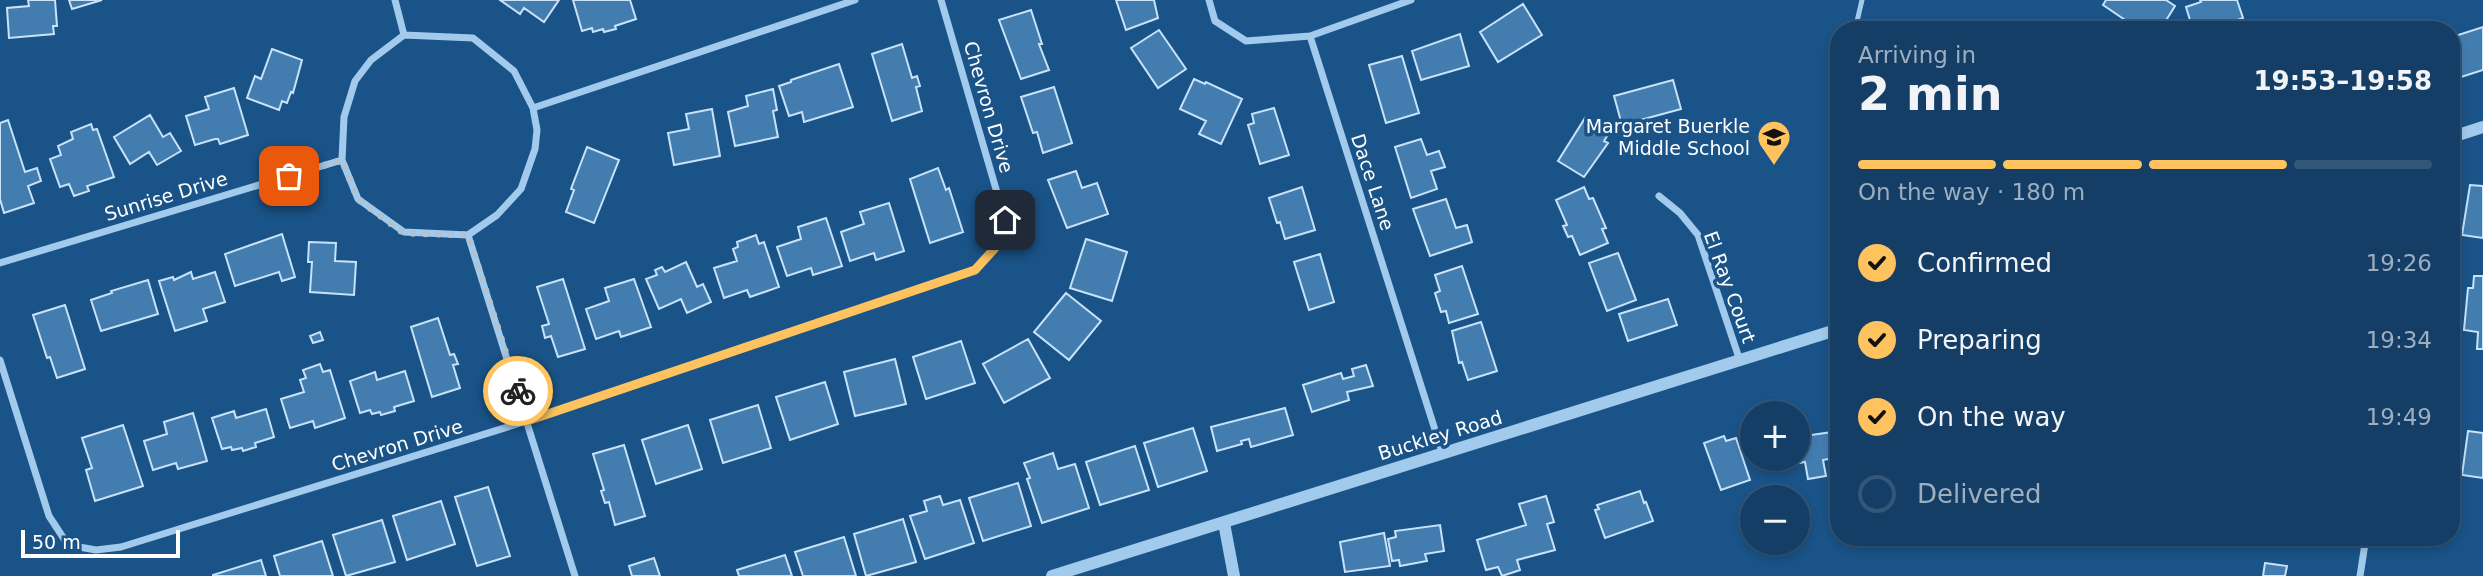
<!DOCTYPE html>
<meta charset="utf-8">
<style>
:root{--surface:#143e65;--page:#1d456b;--text:#f1f3f6;--muted:#9daebf;--line:#335779;--accent:#fec35e}
body{margin:0;font-family:"DejaVu Sans",sans-serif;background:var(--page);color:var(--text);height:100vh;display:flex;flex-direction:column;font-size:26px;white-space:nowrap}
*{box-sizing:border-box;margin:0}
p{font-size:23px;color:var(--muted)}
.icon{flex:none;width:38px;height:38px;fill:none;stroke:currentColor;stroke-width:2;stroke-linecap:round;stroke-linejoin:round}
.map{position:relative;flex:1;overflow:hidden}
.sheet{position:absolute;left:1830px;top:21px;width:630px;height:525px;display:flex;flex-direction:column;background:var(--surface);border-radius:28px;box-shadow:0 4px 10px #0003,0 0 0 2px var(--line)}
.sheet>*{flex:none}
.fabs{position:absolute;left:1740px;top:401px;display:grid;gap:14px}
.fabs a{display:grid;place-items:center;width:70px;height:70px;border-radius:50%;background:var(--surface);box-shadow:0 4px 10px #0003,0 0 0 2px var(--line);font-size:35px}
.scale{position:absolute;left:21px;bottom:18px;width:159px;box-sizing:border-box;padding-left:7px;border:4px solid #fff;border-top:0;font-size:19px;line-height:24px;white-space:nowrap;color:#fff;-webkit-text-stroke:5px #1a5387;paint-order:stroke}
.pin{position:absolute;display:grid;place-items:center;width:60px;height:60px;color:#fff;margin:-30px;border-radius:14px;box-shadow:0 4px 10px #0006}
.courier{position:absolute;display:grid;place-items:center;width:70px;height:70px;margin:-35px;border:5px solid #fec35e;border-radius:50%;background:#fff;color:#222;box-shadow:0 2px 9px #0007}
.headline em{font-style:normal;font-weight:600}
.headline div{display:flex;flex-direction:column-reverse}
.headline{display:flex;align-items:center;justify-content:space-between;height:119px;padding:0 28px}
h1{font-size:46px;font-weight:600;line-height:52px}
.bar{display:grid;grid-template-columns:repeat(4,1fr);gap:10px 7px;align-content:center;height:84px;padding:0 28px}
.bar i{height:9px;border-radius:5px;background:var(--line)}
.bar .on{background:var(--accent)}
.bar p{grid-column:span 4}
ol{padding:0 28px;list-style:none}
li{display:flex;align-items:center;gap:21px;height:77px}
li p{margin-inline-start:auto}
li .icon{padding:7px;border-radius:50%;background:var(--accent);color:#111;stroke-width:4}
li:last-child{color:var(--muted)}
li i{width:38px;height:38px;border:4px solid var(--line);border-radius:50%}
.map>svg:first-child{display:block}
.building{fill:#437db0;stroke:#c7e2f9;stroke-width:2}
.lines{fill:none;stroke-linecap:round;stroke-linejoin:round}
.service{stroke:#a2caec;stroke-width:5}
.minor{stroke:#a2caec;stroke-width:7}
.tertiary{stroke:#a2caec;stroke-width:12}
.done{stroke:#afc3d5;stroke-width:7;stroke-dasharray:0 12.6}
.route{stroke:#fec35e;stroke-width:9}
.labels{text-anchor:middle;stroke-width:7;stroke-linejoin:round;paint-order:stroke}
.street-label{font-size:19px;fill:#fff;stroke:#1a5387}
.poi-label{font-size:19px;fill:#fff;stroke:#1a5387;text-anchor:end}
</style>
<div class="map">
<svg width="2483" height="576" viewBox="0 0 2483 576">
<rect width="100%" height="100%" fill="#1a5387"/>
<!-- building -->
<path class="building" d="M28,0H55L57,26H53L54,34L9,38L7,8L29,6Z
M69,0H102L72,9Z
M500,0H559L544,22L524,8L520,14Z
M573,0H630L636,19L615,26L616,29L604,32L603,29L593,32L592,28L582,31Z
M1116,0H1154L1158,18L1126,30Z
M2106,0H2166L2175,6L2160,30H2140L2103,5Z
M2200,0H2237L2243,18L2209,30H2193L2186,7L2201,2Z
M1523,4L1542,35L1498,62L1480,32Z
M1031,10L1042,44H1039L1049,70L1021,79L999,20Z
M2483,27V70L2461,77L2452,49V37Z
M1159,30L1186,69L1158,88L1131,48Z
M1460,34L1469,66L1421,80L1412,51Z
M902,44L912,78L917,76L920,86L916,87L922,111L892,121L872,54Z
M272,49L302,60L293,93L291,92L287,103L282,101L279,110L247,98L255,76L261,79Z
M1402,56L1419,113L1386,123L1369,65Z
M839,64L853,107L804,122L802,112L789,116L779,86L791,82V80Z
M1194,79L1205,84L1206,82L1242,99L1221,144L1199,134L1206,121L1180,109Z
M1673,80L1681,109L1622,125L1614,96Z
M1054,87L1072,143L1043,153L1037,132L1033,133L1021,97Z
M234,88L248,135L220,144L218,139H215L195,145L186,116L209,109L205,97Z
M773,89L777,110L773,111L778,137L735,146L728,112L748,106L746,96Z
M1274,108L1289,155L1260,164L1248,125L1254,123L1252,114Z
M712,109L720,156L674,165L668,133L689,129L686,114Z
M150,115L163,137L170,133L181,151L157,165L149,152L130,164L114,137Z
M1585,118L1609,133L1604,141L1608,143L1584,177L1558,161Z
M8,120L25,172L37,168L41,181L28,186L34,203L4,213L0,199V123Z
M91,124L93,130L97,129L114,177L87,186L89,191L74,196L69,184L60,187L50,159L61,155L58,146L73,139L71,132Z
M1421,139L1427,155L1439,151L1445,167L1431,171L1437,189L1411,198L1395,147Z
M587,147L619,160L594,223L566,212L574,190L571,189Z
M938,168L946,190L949,188L963,232L930,243L910,179Z
M1076,171L1082,188L1097,183L1108,214L1067,228L1048,180Z
M2470,185L2483,186V238L2462,235Z
M1302,187L1315,230L1285,239L1280,222L1277,223L1269,198Z
M1584,187L1589,199L1593,198L1606,228L1602,229L1608,243L1580,255L1572,236L1568,237L1563,226L1567,225L1556,200Z
M1446,199L1456,228L1467,225L1472,242L1430,256L1413,209Z
M889,203L904,251L876,260L874,253L850,261L841,232L864,224L860,212Z
M826,218L842,266L813,275L811,268L787,276L777,247L801,239L798,227Z
M282,234L295,277L282,281L279,272L235,286L225,254Z
M756,235L759,244L764,242L779,287L750,297L747,290L724,298L714,268L737,261L733,249L738,247L737,242Z
M1086,239L1127,252L1112,301L1070,288Z
M309,242L336,243L335,261L356,262L354,295L310,292L312,262H308Z
M1618,253L1636,300L1607,311L1589,263Z
M1320,254L1334,302L1309,310L1294,262Z
M686,262L697,287L703,284L711,302L687,313L681,299L659,309L646,279L657,275L655,270L662,267L665,272Z
M1462,266L1478,314L1449,323L1446,311L1441,312L1435,293L1440,291L1435,275Z
M191,272L193,279L215,272L225,302L203,309L207,321L175,331L159,281L173,277L174,280Z
M2474,276H2483V349H2477L2478,332L2464,330L2468,288H2473Z
M563,279L585,349L558,357L551,336L545,338L542,326L549,324L537,287Z
M634,279L651,327L621,337L619,331L596,339L586,309L609,301L605,288Z
M148,280L158,314L101,331L91,300L112,293L111,291Z
M1066,293L1101,321L1069,360L1034,332Z
M1668,299L1677,325L1628,341L1619,314Z
M65,305L85,369L57,378L50,357L47,358L33,315Z
M438,318L450,355L454,354L458,364L453,365L460,388L432,397L411,327Z
M1481,322L1497,371L1468,380L1462,362L1459,363L1452,331Z
M320,332L323,340L313,343L310,336Z
M1028,339L1050,378L1004,403L983,364Z
M961,341L975,383L926,399L913,357Z
M895,359L906,404L855,416L844,372Z
M320,364L323,372L330,370L345,418L315,428L313,421L290,428L281,399L304,392L300,380L306,378L303,370Z
M1366,365L1373,386L1347,392L1349,400L1312,412L1303,385L1341,373L1343,379L1354,376L1352,369Z
M405,371L414,401L394,407L395,411L381,415L380,412L372,414L370,410L360,413L350,381L375,372L377,380Z
M825,382L838,424L790,440L776,397Z
M758,405L771,448L723,463L710,420Z
M1285,408L1293,435L1251,447L1249,439L1241,441L1242,444L1217,451L1211,427Z
M266,409L274,437L255,443L256,447L243,451L242,448L232,450L231,447L222,449L212,418L234,411L236,418Z
M193,413L207,461L178,469L176,463L153,470L144,441L167,434L164,422Z
M123,425L143,486L95,501L86,470L92,468L82,438Z
M688,425L702,469L656,484L642,440Z
M1193,428L1207,471L1158,487L1144,443Z
M1839,431V457L1823,460L1826,476L1808,479L1805,462L1793,464L1792,458H1797V437Z
M2468,431L2483,433V478L2462,475Z
M1724,436L1726,441L1736,438L1750,480L1721,490L1704,443Z
M624,445L645,516L615,525L609,502L605,503L601,491L604,490L593,454Z
M1135,446L1149,490L1100,505L1086,462Z
M1053,453L1058,469L1075,464L1089,508L1042,523L1027,479L1030,478L1024,463Z
M1018,483L1031,526L983,541L969,498Z
M488,487L510,556L477,566L455,497Z
M1640,491L1644,503L1646,502L1653,521L1605,538L1595,510L1599,509L1597,505Z
M940,496L943,505L960,500L974,543L925,559L910,516L927,511L924,501Z
M1546,496L1554,522L1547,524L1555,550L1517,560L1520,570L1502,576L1498,567L1486,570L1477,540L1526,525L1519,504Z
M441,501L455,544L407,560L393,516Z
M903,519L916,562L866,576L854,534Z
M382,520L395,562L346,576L333,535Z
M1440,525L1444,551L1425,554L1427,561L1400,566L1399,560L1392,561L1388,539L1396,537L1395,531Z
M1384,533L1390,566L1345,572L1340,542Z
M844,537L856,576H803L795,552Z
M322,541L333,576H280L274,556Z
M785,555L792,576H739L737,570Z
M654,558L660,576H632L629,566Z
M261,560L266,576H213V575Z
M2265,563L2287,566L2285,576H2263Z"/>
<g class="lines">
<!-- service -->
<path class="service" d="M1855,30L1862,0"/>
<!-- minor -->
<path class="minor" d="M395,0L404,35
M1209,0L1215,21L1246,41L1310,36L1411,0
M404,35L473,38L514,71L533,108L537,130L535,149L521,189L497,215L468,235L404,232L358,199L342,160L344,117L355,81L371,60Z
M1310,36L1443,455
M533,108L855,0
M1659,196L1680,213L1698,235L1740,361
M468,235L575,576
M0,263L342,160
M0,360L49,516L68,545L96,550L121,547L527,421L975,270L995,248L1005,220L941,0
M2360,576L2366,537"/>
<!-- tertiary -->
<path class="tertiary" d="M2452,137L2483,127
M1224,523L1234,576
M1052,576L1839,329"/>
</g>
<g class="lines">
<!-- done -->
<path class="done" d="M289,176L342,160L358,199L404,233L468,235L518,391"/>
<!-- route -->
<path class="route" d="M518,391L527,421L975,270L995,248L1005,220"/>
</g>
<!-- icons -->
<defs>
<symbol id="school-pin" viewBox="-11 -11 22 30"><path d="M0 17L-7.5 6A9.5 9.5 0 1 1 7.5 6Z" fill="#fec35e" stroke="#1a5387"/><path d="M0-5L7-2L0 1L-7-2ZM-4 1L0 2.5L4 1V4Q0 6-4 4Z" fill="#111"/></symbol>
</defs>
<g fill-rule="evenodd">
<use href="#school-pin" x="1755" y="118" width="38" height="52"/>
</g>
<g class="labels">
<!-- street labels -->
<g class="street-label">
<text transform="translate(989 107) rotate(74)" y="7">Chevron Drive</text>
<text transform="translate(1373 182) rotate(72)" y="7">Dace Lane</text>
<text transform="translate(166 196) rotate(-17)" y="7">Sunrise Drive</text>
<text transform="translate(1730 287) rotate(70)" y="7">El Ray Court</text>
<text transform="translate(1440 435) rotate(-17)" y="7">Buckley Road</text>
<text transform="translate(397 445) rotate(-17)" y="7">Chevron Drive</text>
</g>
<!-- poi labels -->
<g class="poi-label">
<text x="1750" y="133">Margaret Buerkle<tspan x="1750" dy="22">Middle School</tspan></text>
</g>
</g>
</svg>
<div class="fabs">
<a>+</a>
<a>−</a>
</div>
<div class="scale">50 m</div>
<div class="pin" style="left:289px;top:176px;background:#ea580c"><svg class="icon" aria-label="bag" viewBox="0 0 24 24"><path d="M5 8h14l-1 12H6zM9 8a3 3 0 0 1 6 0"/></svg></div>
<div class="pin" style="left:1005px;top:220px;background:#1f2937"><svg class="icon" aria-label="home" viewBox="0 0 24 24"><path d="M3 11l9-7 9 7M6 9v11h12V9"/></svg></div>
<div class="courier" style="left:518px;top:391px"><svg class="icon" aria-label="bike" viewBox="0 0 24 24"><circle cx="6" cy="16" r="4"/><circle cx="18" cy="16" r="4"/><path d="M6 16l4-8h5l3 8M10 8l3 8H6M13 5h3"/></svg></div>
<section class="sheet">
<div class="headline"><div><h1>2 min</h1><p>Arriving in</p></div><em>19:53–19:58</em></div>
<div class="bar"><i class="on"></i><i class="on"></i><i class="on"></i><i></i><p>On the way · 180 m</p></div>
<ol>
<li><svg class="icon" aria-label="check" viewBox="0 0 24 24"><path d="M5 12l5 5 9-10"/></svg>Confirmed<p>19:26</p></li>
<li><svg class="icon" aria-label="check" viewBox="0 0 24 24"><path d="M5 12l5 5 9-10"/></svg>Preparing<p>19:34</p></li>
<li><svg class="icon" aria-label="check" viewBox="0 0 24 24"><path d="M5 12l5 5 9-10"/></svg>On the way<p>19:49</p></li>
<li><i></i>Delivered</li>
</ol>
</section>
</div>
